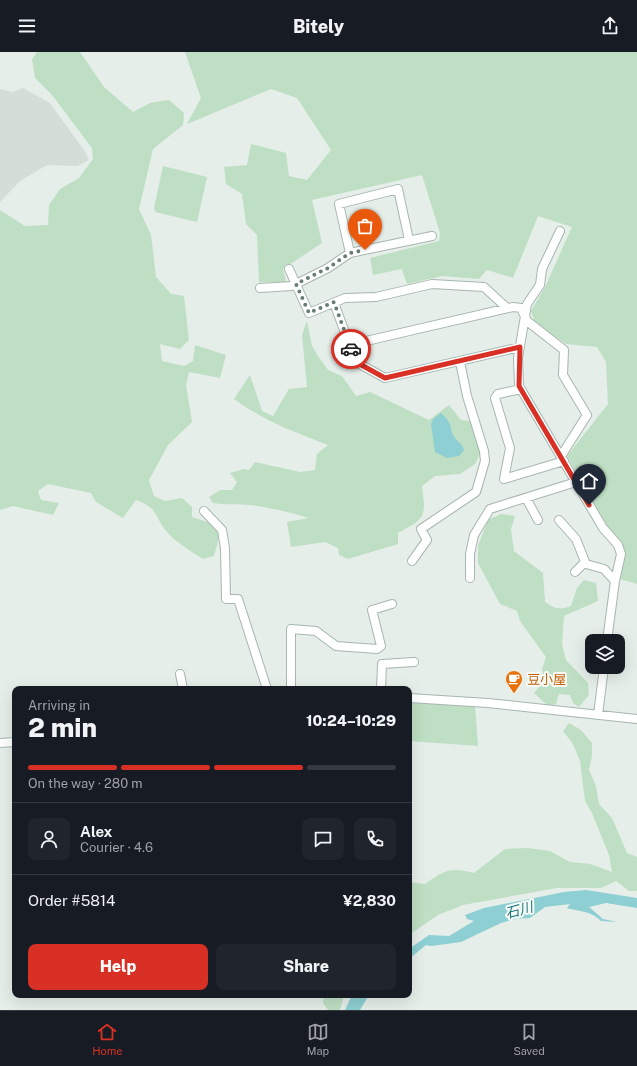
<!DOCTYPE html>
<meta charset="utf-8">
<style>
:root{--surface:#171b24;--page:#20242c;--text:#f1f3f6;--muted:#9ea1a6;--line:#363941;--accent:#d93025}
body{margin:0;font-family:"Public Sans","Noto Sans JP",sans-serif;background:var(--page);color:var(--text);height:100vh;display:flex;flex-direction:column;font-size:15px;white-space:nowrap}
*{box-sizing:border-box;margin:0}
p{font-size:13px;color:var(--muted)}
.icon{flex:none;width:22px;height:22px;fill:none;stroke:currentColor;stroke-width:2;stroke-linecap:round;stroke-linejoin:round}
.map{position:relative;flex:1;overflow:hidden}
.sheet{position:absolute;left:12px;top:634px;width:400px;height:312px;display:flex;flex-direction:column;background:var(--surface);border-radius:8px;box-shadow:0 4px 16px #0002}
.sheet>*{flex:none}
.tools{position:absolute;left:585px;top:582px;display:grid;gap:8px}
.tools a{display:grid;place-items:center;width:40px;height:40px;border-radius:8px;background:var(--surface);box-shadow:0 4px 16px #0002;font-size:20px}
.pin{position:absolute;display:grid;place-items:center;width:34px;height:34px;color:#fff;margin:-41px -17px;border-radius:50% 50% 50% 0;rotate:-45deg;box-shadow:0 0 4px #0007}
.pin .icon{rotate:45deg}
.courier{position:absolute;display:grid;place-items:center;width:40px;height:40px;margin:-20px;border:3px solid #d93025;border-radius:50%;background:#fff;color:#222;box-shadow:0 1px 5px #0007}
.head em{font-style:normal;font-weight:800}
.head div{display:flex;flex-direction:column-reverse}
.head{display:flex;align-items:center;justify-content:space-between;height:68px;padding:0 16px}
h1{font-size:26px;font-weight:800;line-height:30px}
.bar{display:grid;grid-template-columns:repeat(4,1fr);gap:6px 4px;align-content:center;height:48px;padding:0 16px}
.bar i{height:5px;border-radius:3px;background:var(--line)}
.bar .current{background:var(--accent)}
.bar p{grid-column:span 4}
.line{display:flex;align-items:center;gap:10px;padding:0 16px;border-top:1px solid var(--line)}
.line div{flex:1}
.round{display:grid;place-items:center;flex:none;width:42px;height:42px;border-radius:8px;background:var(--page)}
.button{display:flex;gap:8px;margin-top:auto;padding:8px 16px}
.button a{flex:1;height:46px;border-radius:8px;background:var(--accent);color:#fff;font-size:16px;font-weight:800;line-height:46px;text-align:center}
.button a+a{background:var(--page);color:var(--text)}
header{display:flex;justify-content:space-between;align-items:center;height:52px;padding:0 16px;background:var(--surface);font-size:18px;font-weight:800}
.menu{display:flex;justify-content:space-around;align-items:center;height:56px;border-top:1px solid var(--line);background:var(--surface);font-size:11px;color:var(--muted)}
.menu a{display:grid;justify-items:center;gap:2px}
.menu .current{color:var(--accent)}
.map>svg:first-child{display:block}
.built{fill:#d3ded8}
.green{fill:#bedfc3}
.water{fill:#8dcfd2}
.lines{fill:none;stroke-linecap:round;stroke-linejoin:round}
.minor-casing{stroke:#a7b6af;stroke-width:10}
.minor{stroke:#fff;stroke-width:8}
.done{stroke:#687d74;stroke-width:4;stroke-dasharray:0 7.2}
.route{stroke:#d93025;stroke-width:5}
.labels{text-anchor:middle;stroke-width:4;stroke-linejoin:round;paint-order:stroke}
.food-label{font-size:13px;fill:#c56008;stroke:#f6faf7;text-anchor:start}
.water-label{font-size:14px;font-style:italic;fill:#1d777d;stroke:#f6faf7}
</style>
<header><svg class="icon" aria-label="menu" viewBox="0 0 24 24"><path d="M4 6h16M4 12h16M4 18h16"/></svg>Bitely<svg class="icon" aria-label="share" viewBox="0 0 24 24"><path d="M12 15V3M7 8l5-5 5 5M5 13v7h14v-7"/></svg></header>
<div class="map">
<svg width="637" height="958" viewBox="0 0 637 958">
<rect width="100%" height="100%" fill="#e5eee9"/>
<!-- built -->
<path class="built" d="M23,36L50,51L84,98L89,108L77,114L47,113L20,129L0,150V37L13,40Z"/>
<!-- green -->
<path class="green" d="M37,0H80L104,35L133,60L150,51L169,48L184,61L183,73L153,97L139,157L151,183L156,225L171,242L184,244L189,288L180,297L160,292L162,309L184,314L193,309L195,293L226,303L220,326L189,320L186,333L192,370L168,393L149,428L154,444L165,449L182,446L192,455V465L210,471L220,482L214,504L203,507C191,499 177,491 168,481C153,465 161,457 136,448L123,466L96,450L91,441L48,432L38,439L41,448L59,451L53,463L13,454L0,458V158L25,174L48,173L49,153L60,137L79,126L93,107L92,96L52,43L35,26L32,7Z
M185,0H637V532L620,527L625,499L606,472L567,404L608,352L606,310L597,295L566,292L535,271L531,259L545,235L572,175L538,164L513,226L487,218L479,227L442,224L407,232L402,217L373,223L370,206L439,189L440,181L422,123L312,148L322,191L283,217L286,230H259L257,183L246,172L242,142L226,132L224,115L247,113L251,92L286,101L289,124L307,128L331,98L297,46L271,37L187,72L201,46Z
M163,114L207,125L197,170L155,160L154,156Z
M307,269L312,294L320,307L328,318L342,324L356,344L370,340L429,368L449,353L461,368L471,369L481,400L475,412L460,422L435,424L422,434C426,465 426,466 398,481V492L348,507L339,503L338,496L325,490L291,495L287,470L309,466C290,460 271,456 251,453C238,452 226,453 213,451L209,445L220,438H232L237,430L230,421L244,417L249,418L255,410L300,420L315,418L317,402L328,393C295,380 262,368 234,347L250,323L262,359L273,364L289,337L307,335L302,283Z
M501,462L515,464L511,477L514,499L543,521L545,550C555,557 560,558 571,554L577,536L584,528L596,531L598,549L564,564L562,592L566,608L588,631L589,643L579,655L573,651L570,643L559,642L556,652L548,654L534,641L544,629L542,617L546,605L520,569L517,559L500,552L478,511V494L488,468Z
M409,651L475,654L478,694L409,689Z
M569,671L581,678L592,691V704L589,718L596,734L599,752L612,766L627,801L637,805V839H629L616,829L601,836H557L463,853L438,863L409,883V830L425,832C445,818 450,815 474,821L505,797L528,796L550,799L570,810L590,812L612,820L609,803L592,761L585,749L580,709L573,692L563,679Z
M324,943H344L340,958H328L323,951Z"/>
<!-- water -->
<path class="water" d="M441,361C455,373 448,377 455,386C459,391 462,391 464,398L459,404L447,406L435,400L431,372L433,367Z
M586,838L637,846V856L606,851L589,855L603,867L617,870L601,869C590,858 580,860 567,856L570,852L545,855L530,866L515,867L501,871L461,890L431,894L426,893L409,907V897L429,883L449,884L474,869L467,867L465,863L484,856L564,840Z
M352,943H369L360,958H345Z"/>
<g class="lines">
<defs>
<path id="minor" d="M560,179L542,217L540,233L527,252L518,306L519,334L603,476L618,493L621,502L615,529L607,589
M350,201L339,152L398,137L409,188
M289,217L309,261L345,246L376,245L432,232L484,235L507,256
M260,236L292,234L328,216L350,201L432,184
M334,251L356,310L385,326L520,295
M349,293L513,255L521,256L527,269L564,298L563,323L587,363L561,404
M521,337L498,342L495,346L510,396L504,427L564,409
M526,446L538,468
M204,459L222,478L225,496L226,547H238L267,637
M559,468L576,487L586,512L604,517L615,529
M412,509L427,488L421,477L476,440L485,409L484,399L467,344L460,310
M575,520L583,512H586
M470,526V502L474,483L490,457L576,430
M180,622L183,637
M291,637V577L316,579L336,594L377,597L381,594L372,558L392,552
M381,637L382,612L414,610
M409,646L488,651L637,667
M598,663L604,615
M0,691L15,690"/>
</defs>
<!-- minor casing -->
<use href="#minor" class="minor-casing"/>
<!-- minor -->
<use href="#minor" class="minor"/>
</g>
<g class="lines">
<!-- done -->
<path class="done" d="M351,297L334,250L309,261L296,232L328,216L350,201L365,198"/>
<!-- route -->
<path class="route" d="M351,297L356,310L385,326L520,295L519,334L589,453"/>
</g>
<!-- icons -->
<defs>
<symbol id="cafe-pin" viewBox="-11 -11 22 30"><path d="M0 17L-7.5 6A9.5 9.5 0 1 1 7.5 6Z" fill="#e8710a" stroke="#f6faf7"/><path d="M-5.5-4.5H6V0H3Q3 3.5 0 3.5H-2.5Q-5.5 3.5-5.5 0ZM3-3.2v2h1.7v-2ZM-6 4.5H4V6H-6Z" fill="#fff"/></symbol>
</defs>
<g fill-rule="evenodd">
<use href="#cafe-pin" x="504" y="617" width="20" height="27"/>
</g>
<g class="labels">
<!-- food labels -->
<g class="food-label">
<text x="527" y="632">豆小屋</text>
</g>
<!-- water labels -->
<g class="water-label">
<text transform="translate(519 858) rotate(-15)" y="5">石川</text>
</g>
</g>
</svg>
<div class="tools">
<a><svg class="icon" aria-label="layers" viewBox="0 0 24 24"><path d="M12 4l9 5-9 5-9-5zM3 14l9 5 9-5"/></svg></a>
</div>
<div class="pin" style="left:365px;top:198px;background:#ea580c"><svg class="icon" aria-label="bag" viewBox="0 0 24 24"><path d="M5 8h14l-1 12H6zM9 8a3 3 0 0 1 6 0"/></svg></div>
<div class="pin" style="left:589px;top:453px;background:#1f2937"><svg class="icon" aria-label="home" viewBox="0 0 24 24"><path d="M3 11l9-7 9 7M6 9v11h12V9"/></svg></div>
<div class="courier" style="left:351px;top:297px"><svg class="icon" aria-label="car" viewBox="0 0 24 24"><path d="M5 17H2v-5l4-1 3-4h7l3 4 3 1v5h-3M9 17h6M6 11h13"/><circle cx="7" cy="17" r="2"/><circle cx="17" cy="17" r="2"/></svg></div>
<section class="sheet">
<div class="head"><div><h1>2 min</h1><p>Arriving in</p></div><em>10:24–10:29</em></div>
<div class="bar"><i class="current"></i><i class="current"></i><i class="current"></i><i></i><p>On the way · 280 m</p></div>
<div class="line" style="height:72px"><a class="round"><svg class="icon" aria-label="person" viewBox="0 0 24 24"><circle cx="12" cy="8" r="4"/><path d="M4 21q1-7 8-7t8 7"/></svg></a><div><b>Alex</b><p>Courier · 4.6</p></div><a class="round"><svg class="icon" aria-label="chat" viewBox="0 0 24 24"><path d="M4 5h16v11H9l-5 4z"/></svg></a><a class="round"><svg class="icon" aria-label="phone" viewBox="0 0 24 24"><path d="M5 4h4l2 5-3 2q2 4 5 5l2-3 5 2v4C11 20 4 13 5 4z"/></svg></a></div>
<div class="line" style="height:52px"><div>Order #5814</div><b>¥2,830</b></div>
<div class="button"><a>Help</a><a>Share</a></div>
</section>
</div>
<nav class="menu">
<a class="current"><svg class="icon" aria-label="home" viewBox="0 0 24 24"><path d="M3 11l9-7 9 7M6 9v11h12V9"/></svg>Home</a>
<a><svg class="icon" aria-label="map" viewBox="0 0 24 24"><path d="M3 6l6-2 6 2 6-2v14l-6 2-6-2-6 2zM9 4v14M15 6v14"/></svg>Map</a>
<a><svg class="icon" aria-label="saved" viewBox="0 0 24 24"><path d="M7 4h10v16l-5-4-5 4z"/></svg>Saved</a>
</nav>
